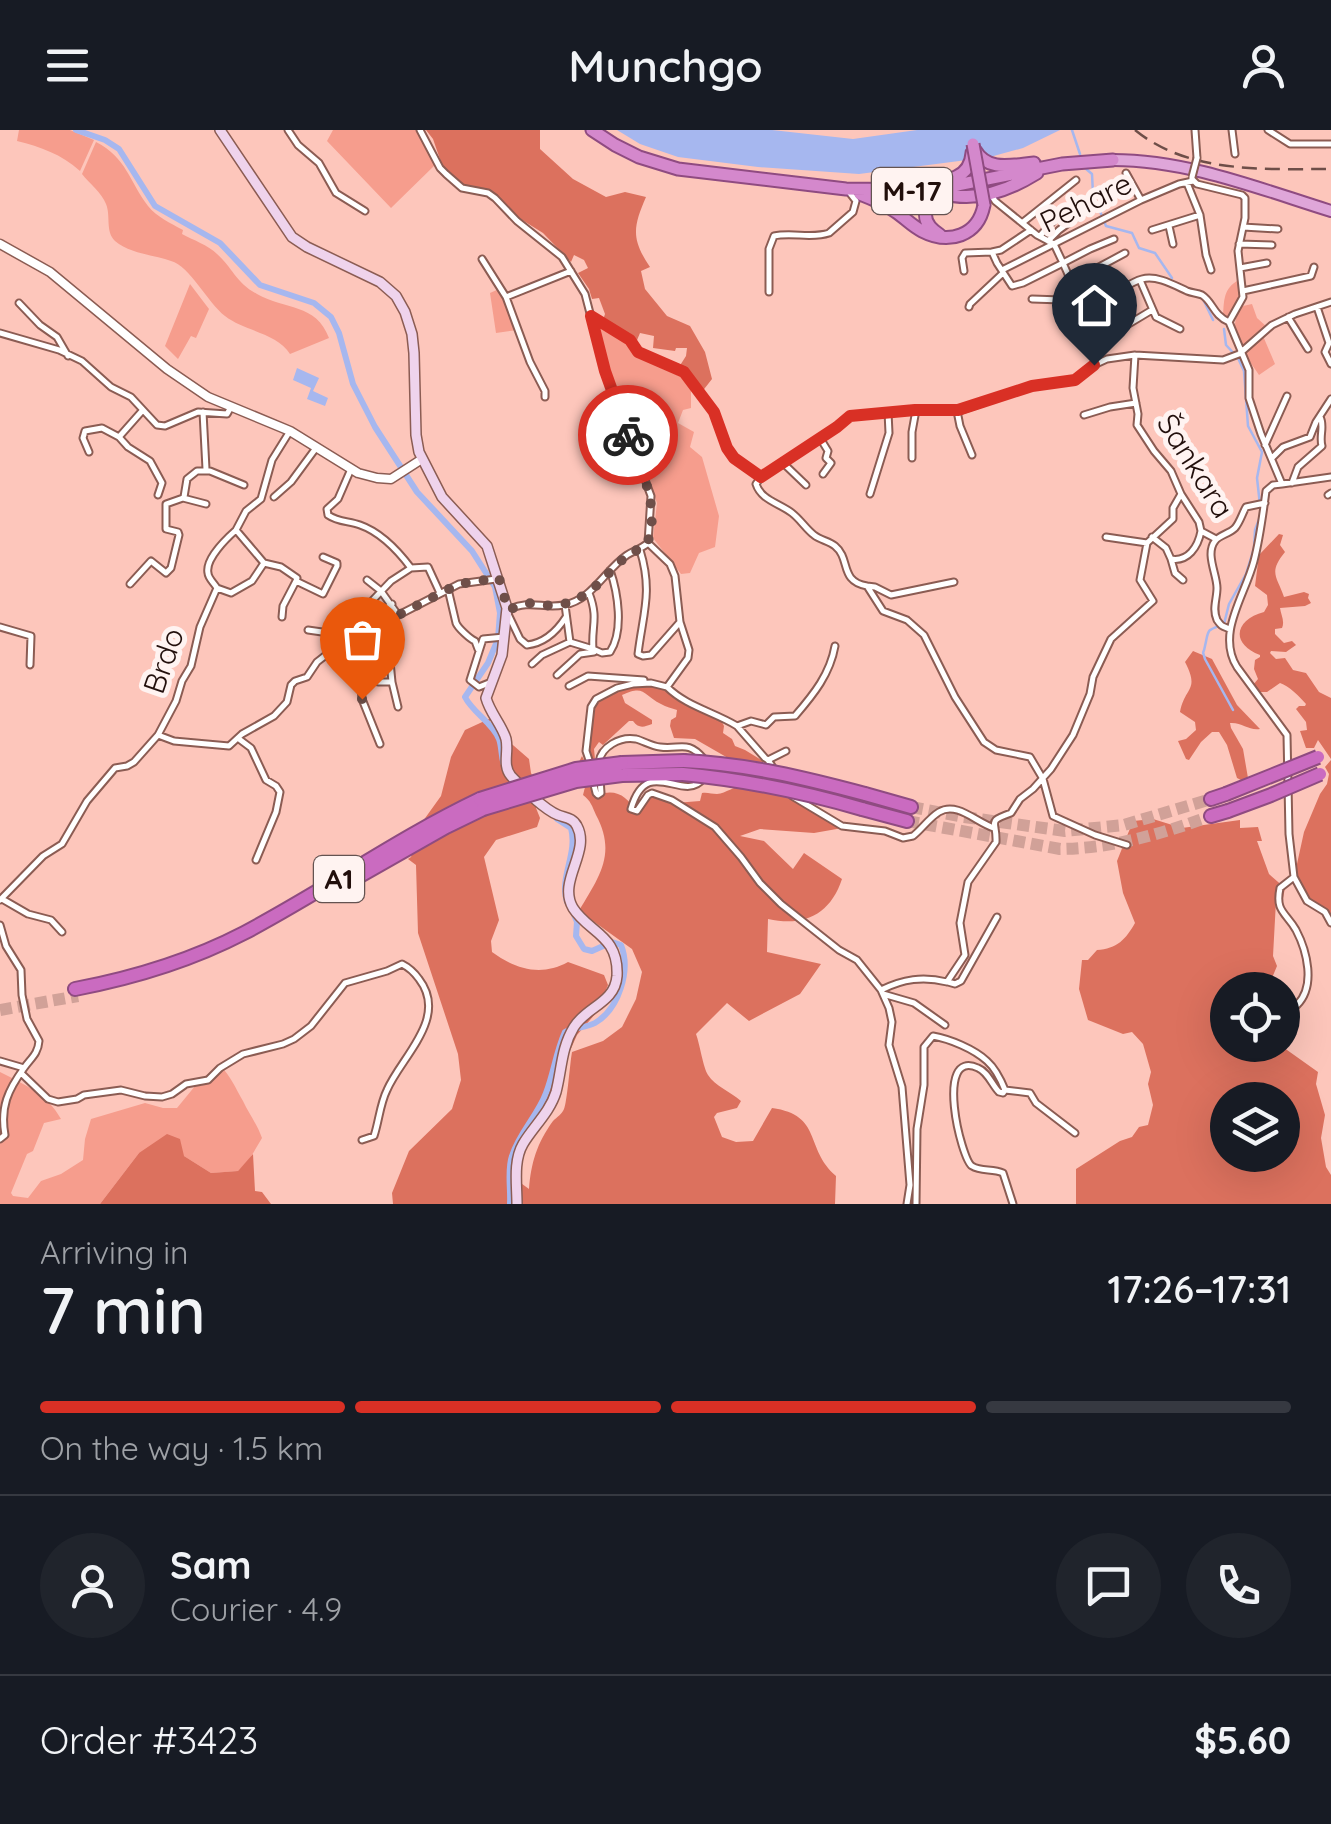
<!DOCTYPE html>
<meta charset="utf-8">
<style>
:root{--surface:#171b24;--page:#20242c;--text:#f1f3f6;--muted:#9ea1a6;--line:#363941;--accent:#d93025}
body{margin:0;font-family:Quicksand,sans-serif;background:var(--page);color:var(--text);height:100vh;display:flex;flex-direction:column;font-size:38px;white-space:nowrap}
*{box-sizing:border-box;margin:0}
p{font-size:32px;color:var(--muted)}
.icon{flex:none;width:55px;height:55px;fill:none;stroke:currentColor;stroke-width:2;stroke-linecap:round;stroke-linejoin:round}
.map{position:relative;height:1074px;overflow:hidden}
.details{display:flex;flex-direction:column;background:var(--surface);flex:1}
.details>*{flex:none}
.controls{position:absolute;left:1210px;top:842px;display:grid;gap:20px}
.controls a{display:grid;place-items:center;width:90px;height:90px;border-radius:50%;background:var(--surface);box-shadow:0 10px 40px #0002;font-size:50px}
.pin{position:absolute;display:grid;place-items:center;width:85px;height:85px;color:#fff;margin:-102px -42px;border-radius:50% 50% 50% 0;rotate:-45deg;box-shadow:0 0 10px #0007}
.pin .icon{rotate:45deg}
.courier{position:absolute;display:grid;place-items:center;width:100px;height:100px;margin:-50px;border:8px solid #d93025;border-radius:50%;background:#fff;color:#222;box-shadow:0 2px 12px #0007}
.headline em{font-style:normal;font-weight:600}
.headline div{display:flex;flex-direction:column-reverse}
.headline{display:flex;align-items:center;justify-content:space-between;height:170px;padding:0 40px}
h1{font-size:65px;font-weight:600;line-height:75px}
.bar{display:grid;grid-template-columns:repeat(4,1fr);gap:15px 10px;align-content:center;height:120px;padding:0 40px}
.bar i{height:12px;border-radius:8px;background:var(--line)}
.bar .active{background:var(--accent)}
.bar p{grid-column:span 4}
.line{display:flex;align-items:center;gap:25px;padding:0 40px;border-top:2px solid var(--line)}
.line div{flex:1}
.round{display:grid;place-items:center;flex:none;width:105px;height:105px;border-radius:52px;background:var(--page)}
header{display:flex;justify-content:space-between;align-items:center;height:130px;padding:0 40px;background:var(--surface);font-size:45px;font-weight:600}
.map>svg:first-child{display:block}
.green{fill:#f69d8d}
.forest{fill:#dc715e;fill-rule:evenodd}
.water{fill:#a6b7ef}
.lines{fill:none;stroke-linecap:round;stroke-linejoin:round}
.stream{stroke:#a6b7ef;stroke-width:2.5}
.river{stroke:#a6b7ef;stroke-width:6}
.motorway-tunnel{stroke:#d1a198;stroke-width:12;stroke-dasharray:12 6;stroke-linecap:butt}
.minor-casing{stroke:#8b5c53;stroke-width:9}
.tertiary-casing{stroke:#8b5c53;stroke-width:11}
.secondary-casing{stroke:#8b5c53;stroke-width:12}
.primary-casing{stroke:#8f4b81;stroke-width:14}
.trunk-casing{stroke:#8f4b81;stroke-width:15}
.motorway-casing{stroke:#8f4b81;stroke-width:16}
.minor{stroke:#fff;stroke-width:5}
.tertiary{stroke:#fff;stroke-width:8}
.secondary{stroke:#efd3ec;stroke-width:9}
.primary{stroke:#dfa6d9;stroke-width:10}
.trunk{stroke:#d488cc;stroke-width:11}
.motorway{stroke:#ca6bc0;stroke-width:12}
.rail{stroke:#6e4e48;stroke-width:2.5;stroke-dasharray:15 8;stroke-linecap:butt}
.minor-bridge-casing{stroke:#8b5c53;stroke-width:9;stroke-linecap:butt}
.trunk-bridge-casing{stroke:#8f4b81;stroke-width:15;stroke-linecap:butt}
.motorway-bridge-casing{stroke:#8f4b81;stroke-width:16;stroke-linecap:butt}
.minor-bridge{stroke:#fff;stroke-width:5}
.trunk-bridge{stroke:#d488cc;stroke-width:11}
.motorway-bridge{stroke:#ca6bc0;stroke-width:12}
.done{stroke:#6f4f49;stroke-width:10;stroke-dasharray:0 18}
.route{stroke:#d93025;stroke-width:12}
.labels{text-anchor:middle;stroke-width:10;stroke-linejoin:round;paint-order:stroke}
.shield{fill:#fff3f1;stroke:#645351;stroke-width:2.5}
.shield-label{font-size:28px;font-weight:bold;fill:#220f0c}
.street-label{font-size:30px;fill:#220f0c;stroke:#fff3f1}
</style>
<header><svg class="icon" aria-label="menu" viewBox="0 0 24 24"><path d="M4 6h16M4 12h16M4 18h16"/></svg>Munchgo<svg class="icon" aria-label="person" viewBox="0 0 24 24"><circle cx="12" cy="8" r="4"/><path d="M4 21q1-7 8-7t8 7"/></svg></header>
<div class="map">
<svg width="1331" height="1074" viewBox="0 0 1331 1074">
<rect width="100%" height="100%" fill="#fdc6bb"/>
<!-- green -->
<path class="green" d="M19,0H70L94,10L80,41C61,24 41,17 17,11Z
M333,0H419L436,34L391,78L327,11Z
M96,12C127,28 129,51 148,76C157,87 170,93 183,100L182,104C193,110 208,115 217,124C232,137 236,153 257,164C285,180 316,173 329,208L290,224C277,203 244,201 225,186C207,172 190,136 171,131C155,125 130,124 115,111C105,101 111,86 106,74C102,63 89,53 82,44Z
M1239,150L1242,169L1231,187H1223C1224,171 1223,158 1239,150Z
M190,154L209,179L196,208L191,206L178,229L165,216Z
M499,159L517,200L496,203L490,163Z
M1252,174L1257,188L1267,197L1242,216C1233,203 1232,189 1243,176Z
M602,194L630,214L634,225L683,244L691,260V278L683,280L678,293L694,302L690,317L702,327L719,386L715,417L699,423L690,443L681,444L653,408L657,373L602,217L598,197Z
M1263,206L1275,234L1259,245C1245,223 1238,226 1263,206Z
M220,935C231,947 235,957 243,971C249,984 257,994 262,1008L249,1030L238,1041L211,1043L184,1026L139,1023L100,1074H0V942C24,954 48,965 61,989L44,993L33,1021L27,1024L11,1063L13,1066L28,1068L41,1051L61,1044L83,1030L85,1009L91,989L145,973L163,978H177L200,950Z"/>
<!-- forest -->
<path class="forest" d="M426,0H540V19L573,49L606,67L625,62L646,67C633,97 631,109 650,137L641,141L645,159L667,186L690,196L705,222L712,249L701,263L679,237L686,226L687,218H676L675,221L653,218L654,206L640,203L635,215L631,208L603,190L605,184L599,168L592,169L589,159L578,143L588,138L584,130L574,125L571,132L543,103L519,88L494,63L463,54L442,35L433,9Z
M1279,404L1283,405L1280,415L1285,422C1268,443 1277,446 1284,467L1304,462L1309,464L1308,468L1311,473L1305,476L1280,478C1281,485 1285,491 1282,498L1275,499V504L1284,513L1292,511L1296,515L1286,522L1271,521L1270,523L1276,529L1285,528L1293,540L1306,543L1319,562L1331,568V629L1318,610L1314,618H1306L1300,601L1307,600L1306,592L1296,579L1299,576H1305L1306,574C1300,567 1289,556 1280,553L1267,562H1258L1253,555L1258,549L1254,539L1255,530L1260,527V525C1229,513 1236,489 1264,482L1268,475L1267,465L1255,456L1259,425Z
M1193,521L1212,529L1237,575L1260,599C1249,601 1242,592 1230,593L1231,598L1243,619L1248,648L1243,651L1237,648L1227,615L1219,602H1212L1201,612L1189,630L1186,629L1178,611L1186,609L1196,600L1195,592L1180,582C1185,556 1200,561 1185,532Z
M636,555L667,559L689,576L720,588L724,596L723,603L732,609L735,616L745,620L763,631L762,634L728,628L695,609L674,608L670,596L671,590L676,587L677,580C672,578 666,577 661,574C643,565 645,554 622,565L625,573L652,590V594C644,597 639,599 633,591H629L603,615L599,612L594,619L597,649L587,624L593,575C604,563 621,559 636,555Z
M491,588L489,594L529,629L531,643L540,661L536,678L540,688L537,697L496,710L484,727L499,790L491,811L492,822C515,839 541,847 568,832L604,845L608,855L596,883L577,905L521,1031L518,1051L529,1059C531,1033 537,1013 553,991C557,987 562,984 564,979C567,973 570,933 572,922L603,911L622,897L636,869L642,842L632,819L579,781C599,747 617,724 596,685C592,676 591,671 583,665L586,653L579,632L582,626L591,644L592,660L598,665C616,658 628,667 636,682L651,667L675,673L700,671L702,663C707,662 712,664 717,664C727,663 734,655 747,656C785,659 815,678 848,697L814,703L760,699L740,706L764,711L793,739L804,723L842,749C830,785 804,797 768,789L767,822L821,834L800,864L749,891L727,873L696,904C700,915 703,937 708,945C715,956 731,962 741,971L737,978L717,983L714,987L722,1007L736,1012L753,1011L772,978C823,985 804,1018 836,1046L835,1074H393L392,1063L409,1021L452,979L461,950L458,924L418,803L416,735L408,729L411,727L423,691L441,666L451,627L465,600Z
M1331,630V786L1326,780L1309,769L1298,752L1295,743L1304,702L1320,664L1327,654L1329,644L1325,637Z
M1153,689L1182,698L1240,690V698L1258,697L1262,711H1257L1269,744L1285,758L1283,768L1276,771L1273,826L1277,836L1267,860H1228V915H1280L1318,942L1316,954L1325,985L1321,1008L1326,1037L1331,1045V1074H1076V1039L1120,1011L1132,1007L1139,997L1148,995L1153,975L1148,954L1151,942L1143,914L1132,902L1123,904L1088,890L1079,859L1082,830H1088L1097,820C1117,819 1126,809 1135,793L1123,763L1117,731L1133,691ZM1228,970H1282V1025H1228Z
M167,1004L180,1009L184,1026L211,1043L238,1041L253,1024L255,1061L262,1062L271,1074H100L139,1023Z"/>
<!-- water -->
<path class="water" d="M617,0H772L853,9L917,0H1060L1023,18L990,27L859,44L758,37L678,27L640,14Z
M297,238L319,248L313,261L328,268L325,276L307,269L311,258L293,250Z"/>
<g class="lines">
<!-- stream -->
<path class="stream" d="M1072,0L1080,24
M1085,38L1092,44L1093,64L1106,96L1132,103L1139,118L1155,123L1172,148
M1203,169L1213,190
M1224,199L1226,215L1238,228L1244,241L1248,296L1262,322L1257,348L1261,384L1255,400L1254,418L1246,444L1229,474L1224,494C1206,501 1209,498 1205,516C1203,527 1202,518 1205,529L1233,580"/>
<!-- river -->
<path class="river" d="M76,0L105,10L119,19L155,76L220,113L260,155L314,173L331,187L339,203L353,254L375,297L417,362L472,421L495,457L500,483L498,509L488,533L465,567C473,583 492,592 499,609C502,617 501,627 504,635
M557,689L571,698C578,724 559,747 567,772
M510,1074C511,1059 507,1040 512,1026C519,1003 538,985 546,963C554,942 556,922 565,902C574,897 586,898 595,893C619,879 631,840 621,815L612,812L592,821L584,819L576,806L577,792L573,782"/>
<!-- motorway-tunnel -->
<path class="motorway-tunnel" d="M911,677L964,687L1065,701L1124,695L1211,669
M907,691L1060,719C1114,718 1161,704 1211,686
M0,880L78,866"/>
<defs>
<path id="minor" d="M288,0L298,15L319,33L336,63L365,81
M420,0L440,38L446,44L462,58L488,63L495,68L517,91L562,127L585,164L605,241L651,366L648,413C641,419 635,420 627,425C605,440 592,470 564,475C541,479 532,469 507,480
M1195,0L1197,28
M1232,0L1235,24
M1268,0L1290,14H1331
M1126,43L1141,70
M1192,49L1197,54L1242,65L1245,68V88L1238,121L1243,167L1229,192
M1187,53L1200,85L1206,125L1211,140
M992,66L995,71L1037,105L1054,114L1063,133L1090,119L1114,109
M1022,93L1076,50
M1169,96L1173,114
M1243,97L1278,99
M1152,100L1200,85
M1040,106L1054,90L1079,70
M1048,111L1059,100L1093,75
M1239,114L1272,115
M992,122L1001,120L1031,100
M1125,123L1071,152L1078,167C1100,182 1122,154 1142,149C1157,145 1174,155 1187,161C1192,163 1197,163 1202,165C1213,172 1213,185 1229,192
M482,129L506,167L530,232L545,261V267
M1240,138L1267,133
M1002,140L1141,70L1179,54L1193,51
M964,141L962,128L965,123L992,122L997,133L1012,156L1023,153L1063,133L1071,151
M1140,150L1156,187L1180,199
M1243,161L1311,146L1314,137
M769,162V119L774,106C792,102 812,109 829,103L853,82L856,71L849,62
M506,167L571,141
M1032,169L1062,170L1078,168
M19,173L40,195L57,207L68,226
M969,177L970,174L1003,143
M1317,177L1329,213L1325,222L1331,234
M591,186L629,210L638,222L684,241L714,283L727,318L734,328L761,347L756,354C761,370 779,373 792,383C800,389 806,399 814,405C820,410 829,411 835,416C851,429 839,451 867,456L883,481L907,490L924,505L955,567L984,612L996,620L1030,627L1043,649L1053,686L1095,705L1127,715
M1288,187L1308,219
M1229,192L1249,240V268L1261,304L1282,354L1331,347
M1127,195L1152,180
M0,203L59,220L82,231L111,257L131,267L157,295L165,296L198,282L227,284L231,277
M1135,225L1133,258L1138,284L1137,295L1154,321L1171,341L1181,364L1199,392L1201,401L1216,409
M957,281L960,296L972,325
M203,282L206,339
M1084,285L1110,277L1136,273
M119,307L142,281
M820,308L828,321L826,328L831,333L823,344
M1265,315L1287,266
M89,322L83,308L85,301L102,298L119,307L128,317L150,331L162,353L158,365
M912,328V302L916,280
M1272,328L1283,317L1310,307L1316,292L1331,269
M782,332L806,355
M351,339L338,369L327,379L328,385C338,392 349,391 360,395C380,402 399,422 411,438L428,437L440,463
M762,346L837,297L850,286L915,280L959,281L1032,256L1075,250L1094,235L1107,229L1135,225L1223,230L1239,224L1272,195L1295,184L1331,172
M1292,353L1298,337L1322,316C1319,306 1325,296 1320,287
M1282,354L1273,355L1266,361C1263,384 1260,408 1254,431C1245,466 1216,503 1237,537L1287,605L1289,704L1294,747L1307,771L1325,782L1331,793
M870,364L889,303L888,282
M1328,365L1331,363
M184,367L187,349L197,341H210L244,355
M274,367L291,352L316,318
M1106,407L1147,413
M1152,407L1166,418L1171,429C1188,432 1198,417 1201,401
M640,420C653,462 643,483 638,524L643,526L651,525L680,492
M1171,429L1175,443L1183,450
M264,433L281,437L297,448L296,451L323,464L337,436V433L323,427
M367,450L381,461L398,485
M130,454L151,431L166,443L171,438L179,405L178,402L166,399V374L183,368L206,374
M867,456L875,457L891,465L954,452
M217,458C214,453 208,448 208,443C205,429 227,408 236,400
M448,459L456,493C458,498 470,509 475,511L478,519
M589,463C599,489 591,496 593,519L602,523L610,522C624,501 618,463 610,440
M392,474L380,482L373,478L371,472L391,451L411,438
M565,475L570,512L593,519
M508,484L520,509L527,515C545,513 557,501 566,487
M282,487L283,476L296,451
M0,497L31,506L30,535
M1230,499C1222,496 1222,497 1217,490C1212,479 1217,469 1217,458C1217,444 1205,424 1215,411C1219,405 1229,404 1235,398C1240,392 1242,384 1246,377L1265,373
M308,500L329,503L340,517
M359,511L360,548L379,552H392L390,532
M532,534L542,525L570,512
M557,545L580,524L594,522
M360,548L362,569L380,614
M392,552L398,577
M489,553L479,557L470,550L483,509L504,507
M569,556L588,546L644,550
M667,557C686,576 714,582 737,596L751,591L766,595L774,587L795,586C814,564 830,544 835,516
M737,596L765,628L768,630L786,621
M158,605L174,611L229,616L242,604L274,586L287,572L291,555L295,551L307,547L317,532L335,518L355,514L381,494L459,454L496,449
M239,609L251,618L266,650L276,656L280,662L276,682L256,730
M768,630L786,657
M599,632C601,617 620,606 636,609C644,611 651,616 660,617C680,620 687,609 704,629
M591,636L586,621L591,577L596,569L617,558L633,554L651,553L667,557L688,528L689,520L680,492L675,446L670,434L648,413
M703,649C683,674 647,623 631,679L637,681L648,665L652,663L672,670L715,697L741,727L760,753L781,774L839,820L857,830L881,860L889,878L892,892L889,915L902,957L910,1055L907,1074
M593,651L596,663L598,665L601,663L600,648
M792,666L842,696L885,701L903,708L913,706C922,699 929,688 939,682C957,671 977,693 994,698
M1294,747L1280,758C1275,782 1286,782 1296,800C1307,821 1316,856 1297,875
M2,769L28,784L51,790L62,802
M0,770L43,726L62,714L87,671L115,638L127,636L134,632L158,605L176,571L182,551L191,536L200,497L217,458L231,463L252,451L264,433L236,400L246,381L261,369L272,330L290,301
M0,795L6,816L21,840L22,865L27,889L39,911C38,924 31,928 24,938C8,960 0,977 5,1005L0,1009
M948,852L955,854L961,851L997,787
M881,860C903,849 923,846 947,852L965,825L960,793L968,752L996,712C997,690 986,692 1011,683L1020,669L1033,659L1051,639L1073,605L1090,564L1093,547L1111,509L1153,471L1140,450L1147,413L1173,389V378L1181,364
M883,864L914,873L945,895
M0,931L24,938
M21,943L48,969L58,972L77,969L84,965L121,960L145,966L162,967L172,964L186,954L208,950L220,938L243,924L283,914L294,909L311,896L345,853L387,841L402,834C410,838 414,842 419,849C449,888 401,927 387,960C380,974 379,991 374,1006L362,1010
M1005,960L1030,963L1036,973L1075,1003
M916,1074L917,999L924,955V917L933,906C950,909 974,919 987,931C996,939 1001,950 1005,960L1003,963L999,962C992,955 988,942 978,938C934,918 961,1029 972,1036C981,1042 993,1038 1003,1043L1013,1074"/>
<path id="tertiary" d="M0,114L50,142L167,239L208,267L290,301L358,343L377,348L391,349L422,329"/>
<path id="secondary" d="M220,0L292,107L307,117L380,152L396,166L405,182L412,204L414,223L416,305L419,322L442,367L487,416L507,478L502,525L486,568C490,583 502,595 506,609C509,622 502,635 511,646C521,657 545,680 558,685C566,688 573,688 577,696C591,722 557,751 573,778C589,803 619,805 617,846C615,873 586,877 574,897C561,918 562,939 556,962C550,982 533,997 523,1014C513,1031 517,1055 517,1074"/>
<path id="primary" d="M1113,30C1188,30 1260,59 1331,81"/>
<path id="trunk" d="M592,0L615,15L639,27L678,39L846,59L932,60L1062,34L1113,30
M975,20C988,42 1011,35 1034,33
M912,54C937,51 970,54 972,23
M942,63C975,73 1008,61 1037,43
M860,64C873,69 885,74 896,82C905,88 912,96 922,101C949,115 978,106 984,75
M940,105C916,90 924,70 948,61"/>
<path id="motorway" d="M622,633L684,631
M622,645L683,644
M865,664L911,677
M1211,669L1226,664
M862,679L907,691
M1211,686L1228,681
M358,747L446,697L483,679
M75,859C133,848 192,830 244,803C324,761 398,708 480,669"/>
</defs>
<!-- minor casing -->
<use href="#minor" class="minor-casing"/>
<!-- tertiary casing -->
<use href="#tertiary" class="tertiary-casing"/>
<!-- secondary casing -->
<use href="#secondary" class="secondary-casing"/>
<!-- primary casing -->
<use href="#primary" class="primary-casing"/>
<!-- trunk casing -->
<use href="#trunk" class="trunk-casing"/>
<!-- motorway casing -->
<use href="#motorway" class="motorway-casing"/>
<!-- minor -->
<use href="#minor" class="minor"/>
<!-- tertiary -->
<use href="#tertiary" class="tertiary"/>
<!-- secondary -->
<use href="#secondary" class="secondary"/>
<!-- primary -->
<use href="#primary" class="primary"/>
<!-- trunk -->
<use href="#trunk" class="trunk"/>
<!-- motorway -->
<use href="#motorway" class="motorway"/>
<!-- rail -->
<path class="rail" d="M1135,0C1189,44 1265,39 1331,39"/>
<defs>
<path id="minor-bridge" d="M1192,47L1197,28"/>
<path id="trunk-bridge" d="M973,14L984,75"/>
<path id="motorway-bridge" d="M684,631C747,634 805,648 865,664
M683,644C745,650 803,662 862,679
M1226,664L1318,627
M480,669L576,639L622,633
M483,679L576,651L622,645
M1228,681L1271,665L1320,644"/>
</defs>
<!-- minor-bridge casing -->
<use href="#minor-bridge" class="minor-bridge-casing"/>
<!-- trunk-bridge casing -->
<use href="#trunk-bridge" class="trunk-bridge-casing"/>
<!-- motorway-bridge casing -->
<use href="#motorway-bridge" class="motorway-bridge-casing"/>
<!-- minor-bridge -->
<use href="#minor-bridge" class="minor-bridge"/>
<!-- trunk-bridge -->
<use href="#trunk-bridge" class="trunk-bridge"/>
<!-- motorway-bridge -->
<use href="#motorway-bridge" class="motorway-bridge"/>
</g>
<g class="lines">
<!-- done -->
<path class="done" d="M362,569L359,512L381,494L459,454L499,448L508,480L528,473L553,476L573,472L592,460L628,424L646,416C662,380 641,339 628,305"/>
<!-- route -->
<path class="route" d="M628,305L605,241L591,186L630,210L638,222L684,242L714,282L727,318L734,328L761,347L837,297L850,286L915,280H958L1032,256L1075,250L1094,235"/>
</g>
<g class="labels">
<!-- shield labels -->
<g class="shield">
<rect x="872" y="38" width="80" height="46" rx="8"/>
<rect x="314" y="726" width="50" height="46" rx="8"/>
</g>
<g class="shield-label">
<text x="912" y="71">M-17</text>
<text x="339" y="759">A1</text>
</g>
<!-- street labels -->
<g class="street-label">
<text transform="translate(1086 73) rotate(-26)" y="10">Pehare</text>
<text transform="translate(1195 336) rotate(58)" y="10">Šankara</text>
<text transform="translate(164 531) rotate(-71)" y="10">Brdo</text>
</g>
</g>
</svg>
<div class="controls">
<a><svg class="icon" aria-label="locate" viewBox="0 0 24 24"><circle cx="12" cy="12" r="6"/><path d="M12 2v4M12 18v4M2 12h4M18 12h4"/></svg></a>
<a><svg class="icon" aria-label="layers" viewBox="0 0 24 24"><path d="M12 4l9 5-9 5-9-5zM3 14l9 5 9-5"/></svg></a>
</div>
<div class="pin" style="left:362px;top:569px;background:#ea580c"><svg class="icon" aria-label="bag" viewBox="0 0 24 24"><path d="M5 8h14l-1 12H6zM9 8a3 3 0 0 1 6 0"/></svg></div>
<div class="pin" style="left:1094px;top:235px;background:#1f2937"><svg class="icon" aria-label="home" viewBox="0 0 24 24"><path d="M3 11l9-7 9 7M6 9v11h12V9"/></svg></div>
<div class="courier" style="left:628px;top:305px"><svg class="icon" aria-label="bike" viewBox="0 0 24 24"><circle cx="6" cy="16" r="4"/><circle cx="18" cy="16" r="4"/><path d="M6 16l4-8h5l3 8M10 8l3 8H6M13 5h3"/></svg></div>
</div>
<section class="details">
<div class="headline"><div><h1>7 min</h1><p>Arriving in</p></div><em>17:26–17:31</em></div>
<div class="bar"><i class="active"></i><i class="active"></i><i class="active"></i><i></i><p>On the way · 1.5 km</p></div>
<div class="line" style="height:180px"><a class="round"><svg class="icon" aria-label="person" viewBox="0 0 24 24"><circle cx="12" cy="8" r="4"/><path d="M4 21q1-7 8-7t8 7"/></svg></a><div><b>Sam</b><p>Courier · 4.9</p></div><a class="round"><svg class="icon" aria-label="chat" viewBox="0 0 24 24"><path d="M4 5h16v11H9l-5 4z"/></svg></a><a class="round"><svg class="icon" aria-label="phone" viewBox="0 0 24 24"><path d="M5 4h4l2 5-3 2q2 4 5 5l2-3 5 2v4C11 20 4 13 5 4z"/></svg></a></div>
<div class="line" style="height:130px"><div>Order #3423</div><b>$5.60</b></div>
</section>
